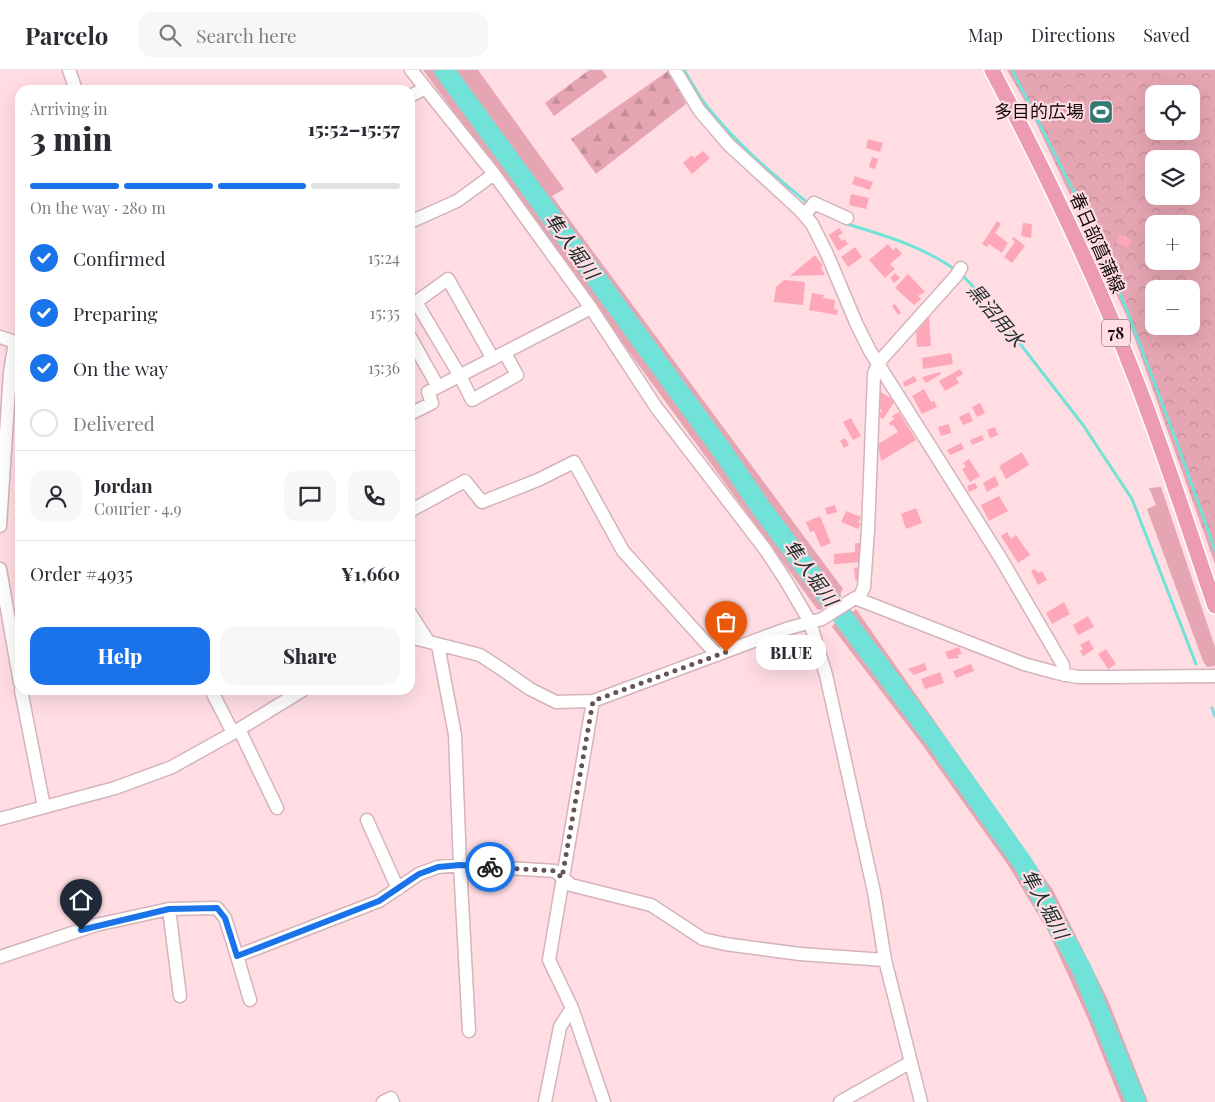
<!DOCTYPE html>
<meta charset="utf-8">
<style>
:root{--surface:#fff;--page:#f7f7f7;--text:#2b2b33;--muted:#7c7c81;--line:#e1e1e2;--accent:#1a73e8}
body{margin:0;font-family:"Playfair Display","Noto Sans JP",serif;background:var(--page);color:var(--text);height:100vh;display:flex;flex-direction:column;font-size:19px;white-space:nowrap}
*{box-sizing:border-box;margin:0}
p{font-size:16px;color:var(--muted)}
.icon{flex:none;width:28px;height:28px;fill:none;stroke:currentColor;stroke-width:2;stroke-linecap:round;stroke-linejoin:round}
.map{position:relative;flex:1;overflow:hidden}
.details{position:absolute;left:15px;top:15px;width:400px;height:610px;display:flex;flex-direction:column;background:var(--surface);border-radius:15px;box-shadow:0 5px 20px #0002}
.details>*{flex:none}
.fabs{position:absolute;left:1145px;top:15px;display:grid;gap:10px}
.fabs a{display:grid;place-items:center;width:55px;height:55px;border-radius:10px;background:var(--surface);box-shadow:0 5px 20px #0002;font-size:25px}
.pin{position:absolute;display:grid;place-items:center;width:42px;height:42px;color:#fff;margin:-51px -21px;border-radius:50% 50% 50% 0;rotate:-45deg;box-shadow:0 0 5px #0007}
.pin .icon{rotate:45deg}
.courier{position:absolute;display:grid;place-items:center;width:50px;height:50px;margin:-25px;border:4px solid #1a73e8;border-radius:50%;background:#fff;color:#222;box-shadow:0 1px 6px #0007}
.bubble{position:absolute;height:35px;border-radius:15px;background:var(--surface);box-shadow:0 5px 20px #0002;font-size:16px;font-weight:800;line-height:35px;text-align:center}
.head em{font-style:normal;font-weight:800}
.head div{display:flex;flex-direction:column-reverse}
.head{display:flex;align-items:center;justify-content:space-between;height:85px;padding:0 15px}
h1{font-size:32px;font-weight:800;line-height:38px}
.bar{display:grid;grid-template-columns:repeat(4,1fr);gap:8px 5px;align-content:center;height:60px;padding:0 15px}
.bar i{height:6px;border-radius:4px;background:var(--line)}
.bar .on{background:var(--accent)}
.bar p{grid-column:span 4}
.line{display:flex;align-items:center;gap:12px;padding:0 15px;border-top:1px solid var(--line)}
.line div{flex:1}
.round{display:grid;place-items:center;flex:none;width:52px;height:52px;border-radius:15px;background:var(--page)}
ol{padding:0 15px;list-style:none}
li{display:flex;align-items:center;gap:15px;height:55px}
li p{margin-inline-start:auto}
li .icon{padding:5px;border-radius:50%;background:var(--accent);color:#fff;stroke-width:4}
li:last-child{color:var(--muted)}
li i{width:28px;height:28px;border:2px solid var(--line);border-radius:50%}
.cta{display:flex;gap:10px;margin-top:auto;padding:10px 15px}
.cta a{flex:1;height:58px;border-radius:15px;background:var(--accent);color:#fff;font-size:20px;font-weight:800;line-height:58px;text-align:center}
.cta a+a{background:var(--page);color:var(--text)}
header{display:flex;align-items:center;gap:30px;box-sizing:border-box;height:70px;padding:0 25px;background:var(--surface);border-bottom:1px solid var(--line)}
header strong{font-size:24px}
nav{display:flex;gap:28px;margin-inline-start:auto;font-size:18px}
.search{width:350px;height:45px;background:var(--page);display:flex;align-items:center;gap:12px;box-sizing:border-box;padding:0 18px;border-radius:15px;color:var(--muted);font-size:19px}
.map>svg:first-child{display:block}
.grass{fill:#e5a5b2}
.forest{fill:url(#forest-firs)}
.park{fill:url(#park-crowns);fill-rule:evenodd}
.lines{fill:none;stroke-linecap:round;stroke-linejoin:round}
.stream{stroke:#71e2d8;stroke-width:3}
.river{stroke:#71e2d8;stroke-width:20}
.building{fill:#fea7b9}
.minor-casing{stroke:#d4b4ba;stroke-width:15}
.major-casing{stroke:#fff;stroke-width:18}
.minor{stroke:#fff;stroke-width:12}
.major{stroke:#ec9bb2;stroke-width:15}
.done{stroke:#665357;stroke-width:5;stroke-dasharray:0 9}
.route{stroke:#1a73e8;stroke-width:6}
.labels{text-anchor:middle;stroke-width:4.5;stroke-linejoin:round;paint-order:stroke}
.shield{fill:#ffdde3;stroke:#5a494c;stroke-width:1}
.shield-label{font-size:16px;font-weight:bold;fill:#13090b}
.poi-label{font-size:18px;fill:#13090b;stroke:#ffdde3;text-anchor:end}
.street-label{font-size:18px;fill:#13090b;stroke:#ffdde3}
.water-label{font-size:19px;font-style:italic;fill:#1a2e2c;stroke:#ffdde3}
</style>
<header>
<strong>Parcelo</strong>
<div class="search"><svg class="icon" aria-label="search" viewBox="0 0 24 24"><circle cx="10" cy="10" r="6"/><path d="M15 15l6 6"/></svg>Search here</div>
<nav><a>Map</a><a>Directions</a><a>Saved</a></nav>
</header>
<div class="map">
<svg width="1215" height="1032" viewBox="0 0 1215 1032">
<defs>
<pattern id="forest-firs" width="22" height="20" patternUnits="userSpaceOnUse" patternTransform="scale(1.25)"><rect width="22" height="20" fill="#e5a5b2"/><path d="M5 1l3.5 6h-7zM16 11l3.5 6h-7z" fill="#c48d98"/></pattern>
<pattern id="park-crowns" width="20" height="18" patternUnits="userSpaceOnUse" patternTransform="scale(1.25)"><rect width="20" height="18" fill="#e5a5b2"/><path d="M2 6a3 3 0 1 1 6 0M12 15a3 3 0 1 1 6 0" fill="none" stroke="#c48d98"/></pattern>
</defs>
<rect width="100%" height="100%" fill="#ffdde3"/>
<!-- grass -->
<path class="grass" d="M423,0H434L585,203L612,245L982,746L1037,830L1090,937L1128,1032H1121L1088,949L1048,861L1008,795L921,673L832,557L835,553L823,538L821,540L817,539Z
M450,0H478L564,119L552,126L843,519C836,527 847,535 853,542L856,539L1053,820L1108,930L1148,1032H1143L1087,898L1044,815L951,684L836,529L757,418Z
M1161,417L1215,577V596L1207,597L1203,591L1147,439L1156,435L1149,418Z"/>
<!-- forest -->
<path class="forest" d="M589,0H602L607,7L554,46L545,33Z
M668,1L686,34L596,104L571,69Z"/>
<!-- park -->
<path class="park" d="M1007,0H1215V494L1127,247L1032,44ZM1154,24H1191V61H1154ZM1154,89H1191V126H1154ZM1154,154H1191V191H1154ZM1154,219H1191V256H1154Z"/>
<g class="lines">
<!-- stream -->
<path class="stream" d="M684,0C690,10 696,20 702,30C732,70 771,103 810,135
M1012,0L1080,134L1126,238L1176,370L1215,480
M844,153C883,165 923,176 957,201
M962,205L987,231L1083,355L1132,429L1196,594
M1212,638L1215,646"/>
<!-- river -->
<path class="river" d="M444,0L723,382L761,438L936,671L1024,795L1082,900L1136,1032"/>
</g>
<!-- building -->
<path class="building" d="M868,69L883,73L880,82L866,78Z
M703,81L710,88L692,104L683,93L692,85L694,88Z
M872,87L878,89L875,99L869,97Z
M855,106L873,112L870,120L852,114Z
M851,124L869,128L866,139L849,135Z
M997,151L1001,154L995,163L1008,173L1002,183L989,174L987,177L982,174Z
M1023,153L1032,154L1031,168L1021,166Z
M839,158L843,163L838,166L842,171L844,169L848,174L838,181L829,165Z
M1120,165L1131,169L1128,178L1116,173Z
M1014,167L1025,176L1012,193L1004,187L1015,172L1012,169Z
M888,174L893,180L896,177L902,184L890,194L895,199L885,208L869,190Z
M855,177L862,187L848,197L841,187Z
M815,185L823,196L821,198L825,205L790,206Z
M895,203L900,208L894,213L890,208Z
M908,204L925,222L918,226L921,229L914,235L895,218Z
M784,210L805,212L803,235L774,232L776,217Z
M812,223L824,225L823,228L835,230L834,239L838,240L837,245L809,240Z
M895,234L901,243L898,245L892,236Z
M929,247L931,276L917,277L916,262Z
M951,283L953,294L923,299L922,288Z
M960,299L963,304L956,308L959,313L945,321L939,311Z
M940,302L941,304L926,313L922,307Z
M914,306L917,311L905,317L903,312Z
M924,319L931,332L934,331L937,337L922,344L912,326Z
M881,322L895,331L883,349L878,346L882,340L878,338V328Z
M980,333L985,343L977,347L972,337Z
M899,342L916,370L881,391L878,374L898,362L893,355L891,356L889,353L894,349L892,346Z
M969,342L973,351L963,355L959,347Z
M851,348L861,366L853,370L843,352Z
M949,354L951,363L941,366L938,357Z
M995,357L998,365L990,368L987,360Z
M982,365L984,370L972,375L970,370Z
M845,368L849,375L844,378L840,371Z
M961,373L964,379L950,385L947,380Z
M1022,382L1029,395L1006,409L999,396Z
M969,389L980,406L970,412L962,399L966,397L963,393Z
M995,406L999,415L987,422L983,413Z
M975,413L978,418L969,422L967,416Z
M999,426L1008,441L989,451L981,435Z
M835,435L837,442L827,445L825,438Z
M916,438L922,453L906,459L901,444Z
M846,441L861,447L858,453H861L858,459L841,452Z
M820,446L831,473L821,477L814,461L810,462L806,452Z
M1007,462L1011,469L1016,465L1030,485L1018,493L1001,466Z
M855,473H862L863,492L834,494V484L855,482Z
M861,497L862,510H855L854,498Z
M1035,499L1038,503L1042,501L1047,510L1038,515L1031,501Z
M1064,532L1070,544L1052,554L1046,543Z
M1088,546L1094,557L1078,565L1073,555Z
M1089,570L1094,579L1083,586L1080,581L1083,579L1080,575Z
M959,577L962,584L957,585L959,588L948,589L945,582Z
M1106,579L1116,594L1108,599L1098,584Z
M925,593L927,600L914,605L908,599Z
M971,594L974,601L956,608L953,601Z
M940,602L944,613L925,619L921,609Z"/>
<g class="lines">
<defs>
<path id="minor" d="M69,0L76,20
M411,0L494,104L591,238L656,337L765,479L786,511L810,552L826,605L874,822L885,890L921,1032
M675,0L699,40L728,74L800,140L812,154L827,184L857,255L870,281L1000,487L1063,595L1064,605
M410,26L424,19
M805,145L814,133L847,148
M410,152L457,131L494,104
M0,267L15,272H20
M410,267L438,317
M493,289L448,209L416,232L460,306L472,330L517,305L505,283
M410,344L432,333L428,322L591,238
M410,441L465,411L482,432L538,410L574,392L623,481L717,585
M0,456L10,302L15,272
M0,499L20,613
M859,528L864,517L868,460L874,304L878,293L956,206L961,198
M410,543L428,571
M410,567L480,585L500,598L530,619L556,632L593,631L786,559L822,549L855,528L1024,594L1057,603L1078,607H1107L1215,606
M438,575L455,665L460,795L469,961
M21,620L44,737
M211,620L233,663
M593,631L549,890L572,938L604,1032
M239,659L277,738
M0,749L115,718L172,697L233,663L303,620
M367,750L398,819
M169,839L180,926
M237,886L250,930
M0,887L96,855L169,839L217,838L225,848L237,886L379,831L419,804L438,797L460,795L555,801L571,815L651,835L703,869L725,874L800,884L885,890
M383,1032L391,1028L393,1032
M545,1032L560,957L572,938
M840,1032L911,992"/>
<path id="major" d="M992,0C1045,101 1095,204 1136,310C1165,384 1189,460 1215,536"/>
</defs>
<!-- minor casing -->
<use href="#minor" class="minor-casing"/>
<!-- major casing -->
<use href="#major" class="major-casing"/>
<!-- minor -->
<use href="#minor" class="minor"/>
<!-- major -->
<use href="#major" class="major"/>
</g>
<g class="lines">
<!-- done -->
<path class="done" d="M490,797L555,801L562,808L593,631L726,582"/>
<!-- route -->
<path class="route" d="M81,860L169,839L217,838L225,848L237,886L379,831L419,804L438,797L460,795L490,797"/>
</g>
<!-- icons -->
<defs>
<symbol id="stadium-square" viewBox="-11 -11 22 22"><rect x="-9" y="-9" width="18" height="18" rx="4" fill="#317973" stroke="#ffdde3"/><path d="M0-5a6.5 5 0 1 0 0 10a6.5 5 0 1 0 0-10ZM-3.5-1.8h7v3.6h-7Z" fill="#fff"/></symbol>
</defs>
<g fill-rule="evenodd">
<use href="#stadium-square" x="1087" y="28" width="28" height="28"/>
</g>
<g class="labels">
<!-- shield labels -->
<rect class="shield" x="1102" y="249.5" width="28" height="27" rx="4"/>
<g class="shield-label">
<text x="1116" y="269">78</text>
</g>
<!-- poi labels -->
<g class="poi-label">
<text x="1084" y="48">多目的広場</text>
</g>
<!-- street labels -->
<g class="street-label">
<text transform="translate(1097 173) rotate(66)" y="6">春日部菖蒲線</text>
</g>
<!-- water labels -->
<g class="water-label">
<text transform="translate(572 176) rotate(54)" y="7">隼人堀川</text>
<text transform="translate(996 245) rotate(50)" y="7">黒沼用水</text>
<text transform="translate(811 503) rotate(54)" y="7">隼人堀川</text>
<text transform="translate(1045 834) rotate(61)" y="7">隼人堀川</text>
</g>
</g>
</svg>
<div class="fabs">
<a><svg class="icon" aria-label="locate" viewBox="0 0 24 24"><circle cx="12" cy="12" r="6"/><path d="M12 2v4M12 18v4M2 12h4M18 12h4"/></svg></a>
<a><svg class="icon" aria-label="layers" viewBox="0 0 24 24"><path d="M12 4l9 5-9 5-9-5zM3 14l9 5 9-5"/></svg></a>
<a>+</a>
<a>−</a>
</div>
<div class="pin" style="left:726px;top:582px;background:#ea580c"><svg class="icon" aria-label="bag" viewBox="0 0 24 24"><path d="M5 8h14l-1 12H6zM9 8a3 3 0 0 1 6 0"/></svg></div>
<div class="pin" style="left:81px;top:860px;background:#1f2937"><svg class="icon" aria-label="home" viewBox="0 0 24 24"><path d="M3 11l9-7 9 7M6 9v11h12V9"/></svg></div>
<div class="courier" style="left:490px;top:797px"><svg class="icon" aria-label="bike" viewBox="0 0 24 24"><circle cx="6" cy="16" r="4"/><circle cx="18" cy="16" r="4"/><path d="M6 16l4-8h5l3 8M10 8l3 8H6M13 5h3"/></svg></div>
<div class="bubble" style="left:756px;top:565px;width:70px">BLUE</div>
<section class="details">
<div class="head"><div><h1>3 min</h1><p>Arriving in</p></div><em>15:52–15:57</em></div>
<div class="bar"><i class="on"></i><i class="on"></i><i class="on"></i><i></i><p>On the way · 280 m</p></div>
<ol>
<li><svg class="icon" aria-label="check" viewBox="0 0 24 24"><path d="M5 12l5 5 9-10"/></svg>Confirmed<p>15:24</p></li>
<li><svg class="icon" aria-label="check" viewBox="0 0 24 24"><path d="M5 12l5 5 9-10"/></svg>Preparing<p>15:35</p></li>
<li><svg class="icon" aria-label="check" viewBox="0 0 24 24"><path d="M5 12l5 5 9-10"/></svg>On the way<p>15:36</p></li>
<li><i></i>Delivered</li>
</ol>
<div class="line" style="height:90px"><a class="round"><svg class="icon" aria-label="person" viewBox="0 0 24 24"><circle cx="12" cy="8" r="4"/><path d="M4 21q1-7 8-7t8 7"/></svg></a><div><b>Jordan</b><p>Courier · 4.9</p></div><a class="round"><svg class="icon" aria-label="chat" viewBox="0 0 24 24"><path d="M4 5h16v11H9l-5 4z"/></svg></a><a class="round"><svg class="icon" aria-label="phone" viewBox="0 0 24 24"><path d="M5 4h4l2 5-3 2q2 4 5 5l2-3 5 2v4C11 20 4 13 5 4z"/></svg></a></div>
<div class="line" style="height:65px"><div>Order #4935</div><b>¥1,660</b></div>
<div class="cta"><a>Help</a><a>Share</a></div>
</section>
</div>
